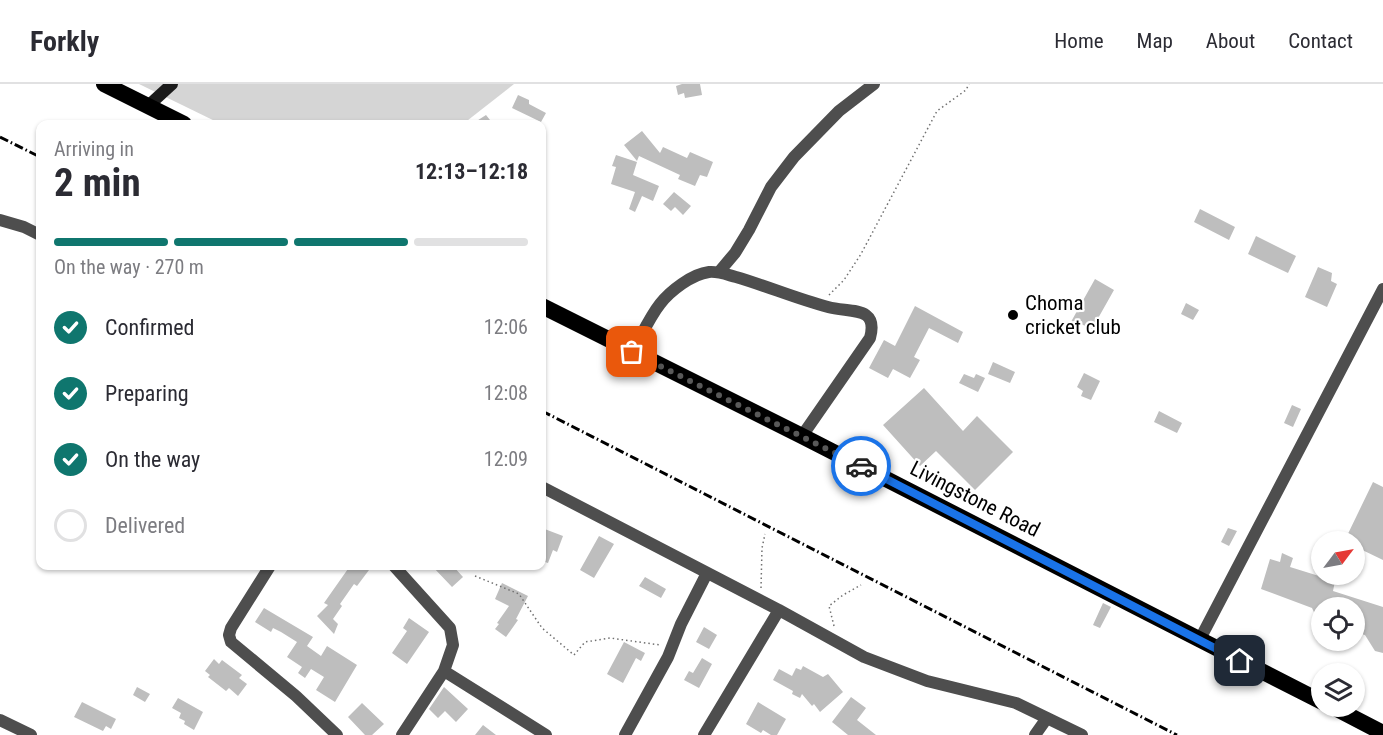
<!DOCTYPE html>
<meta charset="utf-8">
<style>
:root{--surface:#fff;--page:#f7f7f7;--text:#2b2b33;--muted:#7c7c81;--line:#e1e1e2;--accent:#0f766e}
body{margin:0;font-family:"Roboto Condensed",sans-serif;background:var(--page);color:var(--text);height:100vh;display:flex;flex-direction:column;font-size:22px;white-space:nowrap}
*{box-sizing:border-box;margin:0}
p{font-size:20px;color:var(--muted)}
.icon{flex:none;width:33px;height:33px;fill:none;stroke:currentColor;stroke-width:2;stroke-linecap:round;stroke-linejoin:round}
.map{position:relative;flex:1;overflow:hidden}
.drawer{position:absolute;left:36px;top:36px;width:510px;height:450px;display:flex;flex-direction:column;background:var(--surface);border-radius:12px;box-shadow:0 2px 4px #0004}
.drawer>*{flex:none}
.needle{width:39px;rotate:58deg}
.fabs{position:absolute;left:1311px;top:447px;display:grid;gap:12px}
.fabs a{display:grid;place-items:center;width:54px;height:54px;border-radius:50%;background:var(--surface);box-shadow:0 2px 4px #0004;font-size:30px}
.pin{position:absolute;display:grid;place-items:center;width:51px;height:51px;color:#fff;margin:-26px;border-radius:12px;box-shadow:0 3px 9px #0006}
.courier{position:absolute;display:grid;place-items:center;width:60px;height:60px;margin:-30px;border:4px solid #1a73e8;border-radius:50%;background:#fff;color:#222;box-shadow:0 2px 8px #0007}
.overview em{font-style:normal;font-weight:700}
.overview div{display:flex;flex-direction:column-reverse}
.overview{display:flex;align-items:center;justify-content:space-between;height:102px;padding:0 18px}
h1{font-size:39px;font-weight:700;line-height:45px}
.bar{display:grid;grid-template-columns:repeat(4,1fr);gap:9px 6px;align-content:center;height:72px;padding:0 18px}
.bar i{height:8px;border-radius:4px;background:var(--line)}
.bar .active{background:var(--accent)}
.bar p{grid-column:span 4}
ol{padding:0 18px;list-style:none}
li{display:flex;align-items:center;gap:18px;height:66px}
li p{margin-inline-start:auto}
li .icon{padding:6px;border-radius:50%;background:var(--accent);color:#fff;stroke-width:4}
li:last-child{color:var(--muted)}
li i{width:33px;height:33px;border:3px solid var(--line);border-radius:50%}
header{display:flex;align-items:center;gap:36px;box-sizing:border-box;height:84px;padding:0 30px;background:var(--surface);border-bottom:2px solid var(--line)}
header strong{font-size:28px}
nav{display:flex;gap:33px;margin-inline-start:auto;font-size:21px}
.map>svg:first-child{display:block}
.green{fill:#d5d5d5}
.building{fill:#bebebe}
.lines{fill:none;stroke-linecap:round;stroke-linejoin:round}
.path{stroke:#707070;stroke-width:1.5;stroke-dasharray:1.5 3;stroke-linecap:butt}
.minor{stroke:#4e4e4e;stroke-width:12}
.secondary{stroke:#1b1b1b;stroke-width:12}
.trunk{stroke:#000;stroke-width:16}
.rail{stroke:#000;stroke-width:3;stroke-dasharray:9 3 1.5 3;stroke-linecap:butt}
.done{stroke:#595959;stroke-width:6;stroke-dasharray:0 10.8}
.route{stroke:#1a73e8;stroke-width:8}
.poi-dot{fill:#000;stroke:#fff;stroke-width:2}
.labels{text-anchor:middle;stroke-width:4.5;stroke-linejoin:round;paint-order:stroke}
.poi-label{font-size:21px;fill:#000;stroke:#fff;text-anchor:start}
.street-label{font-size:21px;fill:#000;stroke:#fff}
</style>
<header>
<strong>Forkly</strong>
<nav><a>Home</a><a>Map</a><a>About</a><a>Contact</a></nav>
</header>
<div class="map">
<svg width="1383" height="651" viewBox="0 0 1383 651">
<rect width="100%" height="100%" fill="#fff"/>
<!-- green -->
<path class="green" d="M139,0H514L463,40H221Z"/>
<!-- building -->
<path class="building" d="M682,0H700L702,11L685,14L684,9L678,11L676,2Z
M518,11L529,16V20L546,29L541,38L512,24Z
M486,31L490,36L488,40H472Z
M642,47L660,69L663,63L687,74L690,68L713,78L707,93L700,91L695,102L678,95L680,91L639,72L637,77L624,61Z
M616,71L637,78L633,91L659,102L653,117L642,112L635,128L629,125L635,108L611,100L616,83L612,82Z
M674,108L691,122L683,131L675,123L671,127L663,120Z
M1200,125L1235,143L1229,156L1194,138Z
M1256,152L1296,172L1288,189L1248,170Z
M1318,183L1332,189L1331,197L1337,200L1327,223L1305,213Z
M1095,195L1114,206L1092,245L1081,240L1076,250L1067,245Z
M1186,219L1199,226L1193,236L1181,230Z
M915,222L963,248L958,259L929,244L914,273L920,276L910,294L893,285L888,294L869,284L884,256L895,262Z
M993,278L1015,288L1010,299L988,290Z
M1084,289L1100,297L1091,316L1081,312L1083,307L1077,303Z
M964,290L974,294L976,290L985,294L978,308L959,299Z
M924,304L963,347L977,332L1013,368L975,406L936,367L920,382L883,341Z
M1292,321L1301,325L1293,343L1284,339Z
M1159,327L1182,339L1177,349L1154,338Z
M1373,398L1383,403V476L1354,462V458H1344Z
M542,444L563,452L557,468L553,466L548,479L542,477Z
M1228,444L1237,447L1229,462L1221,458Z
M599,452L614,460L594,494L580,486Z
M1282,469L1293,474L1290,483L1335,497L1333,507L1383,523V569L1375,567L1365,551L1354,548V524H1322V545L1312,524L1261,505L1270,475L1280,478Z
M350,482H372L357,502L354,500L340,520L342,522L333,535L338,540L334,550L317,532L328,521L324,519Z
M432,482H453L463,493L452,503Z
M645,493L666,505L661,514L639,502Z
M502,499L528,512L516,535L518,536L506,553L495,545L499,540L497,539L509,522L495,515Z
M1103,519L1111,523L1100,544L1093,541Z
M264,524L313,553L307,562L321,572L327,562L357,581L335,618L316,606L324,593L311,585L305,594L298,589L302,583L287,573L297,558L281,548L273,544L271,548L255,538Z
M409,534L429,548L407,580L392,569L407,547L403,544Z
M704,543L717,551L709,565L696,558Z
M624,558L645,569L641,577L636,574L623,599L607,590Z
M702,574L712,580L699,604L684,596L689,587L693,589Z
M214,575L219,580L222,576L242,591L239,594L247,600L238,612L229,604L226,607L208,593L210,591L205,587Z
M803,582L823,593L828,590L843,608L820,628L814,620L812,622L802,610L800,614L792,610L793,607L773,596L779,585L792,592L796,584L801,586Z
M137,603L150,610L145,618L133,611Z
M444,603L468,625L456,638L445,627L438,634L429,625Z
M851,613L866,624L857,636L876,651H848L832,638Z
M178,614L203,628L194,646L184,640L185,637L179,634L181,629L172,624Z
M82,618L116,635L111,645L106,642L103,647L74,633Z
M758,618L786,635L777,651H771L763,646L761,649L746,640Z
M362,619L384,640L372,651H365L348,633Z
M483,641L496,651H475Z"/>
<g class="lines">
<!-- path -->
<path class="path" d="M829,211L844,196L861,170L937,27L966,6L969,0
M475,492L519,510L542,544L574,571L585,558L610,554L660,561
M761,504L762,464L765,450
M834,542L829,522L843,511L861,501"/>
<!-- minor -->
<path class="minor" d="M0,136L24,143L40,151
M719,188L735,169L749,146L771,103L794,73L839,27L874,0
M632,268C641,253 649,234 660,220C670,207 692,190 709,188C718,187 728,191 736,193C767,202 797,215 828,223C849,229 879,221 870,254L802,352
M542,403L779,526L864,573L927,597L1016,619L1082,651
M270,482L231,544L229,551L231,558L296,612L337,651
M394,482L450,544L453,561L444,587
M1199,557L1383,205
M0,636L31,651
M402,651L444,587L546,651
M625,651L668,573L681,540L707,489
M704,651L779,526
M1035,651L1047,634"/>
<!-- secondary -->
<path class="secondary" d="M148,22L172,0"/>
<!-- trunk -->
<path class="trunk" d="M104,0L184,40
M542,222L802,352L1322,618
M1331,622L1383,649"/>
<!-- rail -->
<path class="rail" d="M0,53L40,73
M542,327L1177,651"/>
</g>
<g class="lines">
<!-- done -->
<path class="done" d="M632,268L861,382"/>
<!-- route -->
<path class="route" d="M861,382L1240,577"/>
</g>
<!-- markers -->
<circle class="poi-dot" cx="1013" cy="231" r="6"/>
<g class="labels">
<!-- poi labels -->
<g class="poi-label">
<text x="1025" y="226">Choma<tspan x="1025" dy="24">cricket club</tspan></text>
</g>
<!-- street labels -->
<g class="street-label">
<text transform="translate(975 415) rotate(27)" y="7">Livingstone Road</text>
</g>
</g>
</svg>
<div class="fabs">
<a><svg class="needle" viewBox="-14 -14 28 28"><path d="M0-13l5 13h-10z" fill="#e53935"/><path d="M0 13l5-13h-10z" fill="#7c7c81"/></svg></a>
<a><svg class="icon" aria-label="locate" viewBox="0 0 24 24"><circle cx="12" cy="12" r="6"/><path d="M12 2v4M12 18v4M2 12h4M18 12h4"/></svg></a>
<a><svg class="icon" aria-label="layers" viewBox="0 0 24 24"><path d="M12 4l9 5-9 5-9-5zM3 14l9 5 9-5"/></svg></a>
</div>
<div class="pin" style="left:632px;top:268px;background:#ea580c"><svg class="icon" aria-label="bag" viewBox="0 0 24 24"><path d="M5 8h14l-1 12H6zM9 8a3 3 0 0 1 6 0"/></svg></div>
<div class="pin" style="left:1240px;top:577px;background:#1f2937"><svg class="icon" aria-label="home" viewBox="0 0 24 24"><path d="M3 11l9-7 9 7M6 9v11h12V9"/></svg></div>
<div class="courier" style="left:861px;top:382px"><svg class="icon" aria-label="car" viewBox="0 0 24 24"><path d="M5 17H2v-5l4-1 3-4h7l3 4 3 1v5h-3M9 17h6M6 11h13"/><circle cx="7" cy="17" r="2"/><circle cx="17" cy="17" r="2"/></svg></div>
<section class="drawer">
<div class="overview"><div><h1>2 min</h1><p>Arriving in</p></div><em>12:13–12:18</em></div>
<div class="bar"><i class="active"></i><i class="active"></i><i class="active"></i><i></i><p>On the way · 270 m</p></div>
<ol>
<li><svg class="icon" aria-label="check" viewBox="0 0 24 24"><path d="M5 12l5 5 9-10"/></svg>Confirmed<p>12:06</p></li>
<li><svg class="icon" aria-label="check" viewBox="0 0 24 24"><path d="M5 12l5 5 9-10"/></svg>Preparing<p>12:08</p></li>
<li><svg class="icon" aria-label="check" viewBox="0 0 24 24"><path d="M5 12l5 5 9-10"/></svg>On the way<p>12:09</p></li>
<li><i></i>Delivered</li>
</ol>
</section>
</div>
